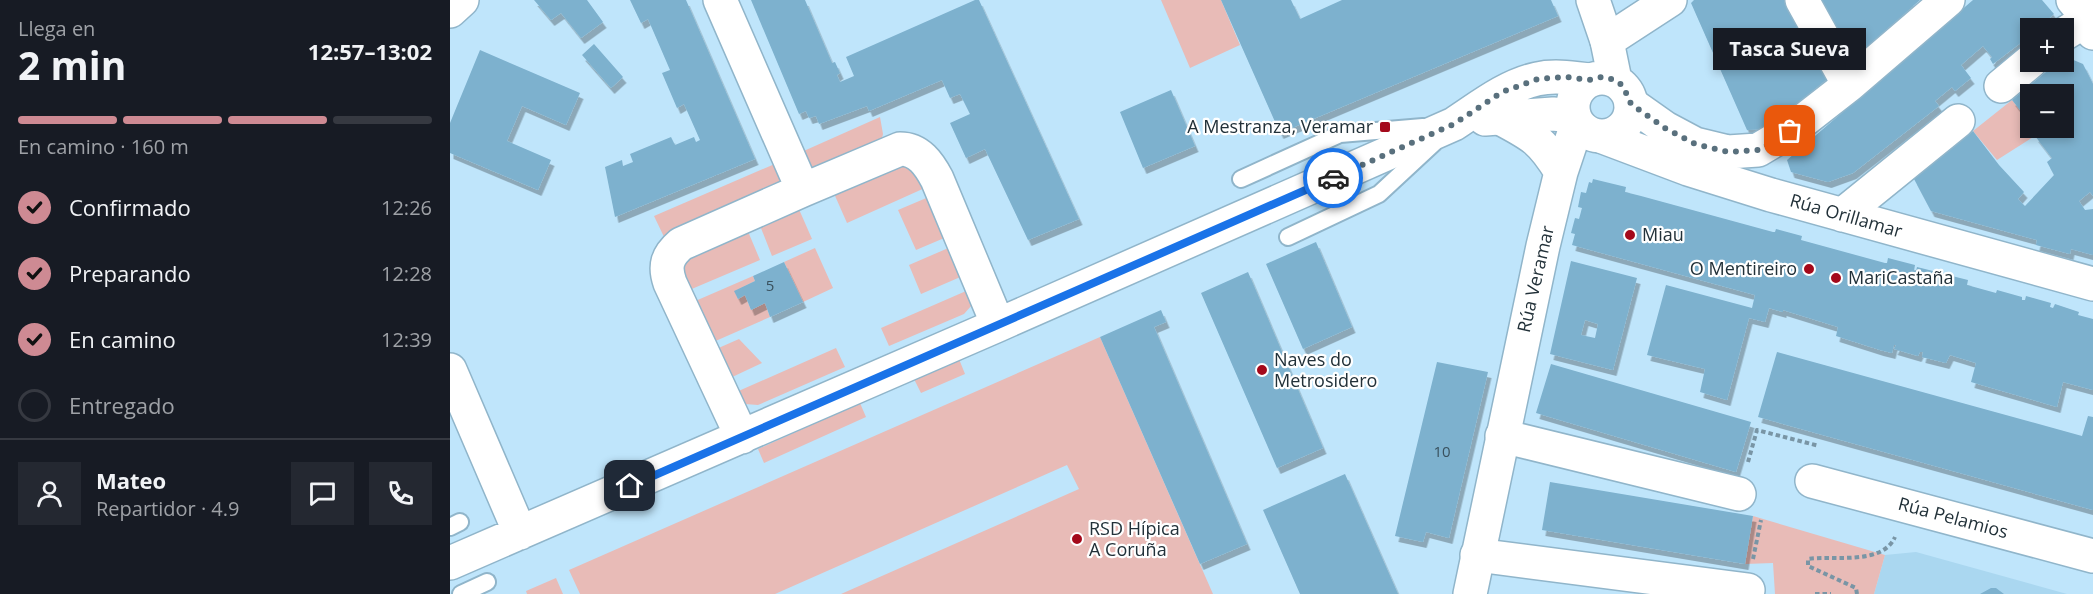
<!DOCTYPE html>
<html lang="es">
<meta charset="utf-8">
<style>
:root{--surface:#171b24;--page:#242831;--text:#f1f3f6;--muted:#9ea1a6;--line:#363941;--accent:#ce8a93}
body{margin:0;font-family:"Open Sans",sans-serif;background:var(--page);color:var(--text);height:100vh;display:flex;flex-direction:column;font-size:22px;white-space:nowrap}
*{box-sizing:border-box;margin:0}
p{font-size:20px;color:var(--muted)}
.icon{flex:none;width:33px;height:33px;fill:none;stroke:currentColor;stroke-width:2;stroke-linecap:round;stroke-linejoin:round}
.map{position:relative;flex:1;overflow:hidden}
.details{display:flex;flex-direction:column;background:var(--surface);width:450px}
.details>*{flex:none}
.fabs{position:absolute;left:1570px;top:18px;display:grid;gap:12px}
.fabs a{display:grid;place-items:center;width:54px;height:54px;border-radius:0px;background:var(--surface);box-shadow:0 3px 9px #0003;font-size:30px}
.pin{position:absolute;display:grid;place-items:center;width:51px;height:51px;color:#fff;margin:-26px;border-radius:12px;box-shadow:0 3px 9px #0006}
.courier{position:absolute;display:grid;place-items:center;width:60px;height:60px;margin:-30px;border:4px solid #1a73e8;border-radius:50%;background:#fff;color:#222;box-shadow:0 2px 8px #0007}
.bubble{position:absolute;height:42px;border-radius:0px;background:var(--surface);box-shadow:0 3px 9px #0003;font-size:20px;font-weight:700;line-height:42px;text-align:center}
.summary em{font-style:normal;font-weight:700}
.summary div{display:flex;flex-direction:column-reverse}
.summary{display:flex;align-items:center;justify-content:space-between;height:102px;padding:0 18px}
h1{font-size:39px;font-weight:700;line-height:45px}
.bar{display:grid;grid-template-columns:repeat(4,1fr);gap:9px 6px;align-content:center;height:72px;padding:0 18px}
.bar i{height:8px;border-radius:4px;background:var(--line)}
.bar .current{background:var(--accent)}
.bar p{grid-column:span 4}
.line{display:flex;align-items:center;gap:15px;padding:0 18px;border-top:2px solid var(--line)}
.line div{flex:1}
.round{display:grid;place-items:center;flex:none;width:63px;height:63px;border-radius:0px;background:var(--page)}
ol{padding:0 18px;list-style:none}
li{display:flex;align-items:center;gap:18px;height:66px}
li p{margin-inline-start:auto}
li .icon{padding:6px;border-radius:50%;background:var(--accent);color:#111;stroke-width:4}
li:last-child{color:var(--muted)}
li i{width:33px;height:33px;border:3px solid var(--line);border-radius:50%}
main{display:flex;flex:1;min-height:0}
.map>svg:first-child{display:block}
.built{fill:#aad7f0}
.green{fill:#e8bbb7}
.building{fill:#7db1ce;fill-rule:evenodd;filter:url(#shadow)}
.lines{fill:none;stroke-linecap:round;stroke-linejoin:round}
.lane-casing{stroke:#90b5ca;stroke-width:20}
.street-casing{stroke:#90b5ca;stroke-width:36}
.secondary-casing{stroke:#90b5ca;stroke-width:36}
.path{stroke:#7995a5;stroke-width:4;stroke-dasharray:4.5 3;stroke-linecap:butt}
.lane{stroke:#fff;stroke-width:16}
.street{stroke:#fff;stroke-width:33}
.secondary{stroke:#fff;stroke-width:33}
.done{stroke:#59707d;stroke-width:6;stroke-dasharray:0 10.8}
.route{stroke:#1a73e8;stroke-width:8}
.poi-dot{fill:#a4091b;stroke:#fff;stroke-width:2}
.labels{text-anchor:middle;stroke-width:4.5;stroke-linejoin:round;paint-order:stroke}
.number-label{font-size:15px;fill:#39515e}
.poi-label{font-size:18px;fill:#223139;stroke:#fff;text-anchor:start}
.street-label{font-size:18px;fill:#223139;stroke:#fff}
</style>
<main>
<section class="details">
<div class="summary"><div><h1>2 min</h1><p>Llega en</p></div><em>12:57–13:02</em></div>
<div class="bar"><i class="current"></i><i class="current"></i><i class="current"></i><i></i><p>En camino · 160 m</p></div>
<ol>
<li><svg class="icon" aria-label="check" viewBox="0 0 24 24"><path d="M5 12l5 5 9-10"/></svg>Confirmado<p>12:26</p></li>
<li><svg class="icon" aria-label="check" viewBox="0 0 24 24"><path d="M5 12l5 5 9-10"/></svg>Preparando<p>12:28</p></li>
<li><svg class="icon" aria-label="check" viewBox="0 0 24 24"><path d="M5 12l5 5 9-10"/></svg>En camino<p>12:39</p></li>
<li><i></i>Entregado</li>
</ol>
<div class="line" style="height:108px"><a class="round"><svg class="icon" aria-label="person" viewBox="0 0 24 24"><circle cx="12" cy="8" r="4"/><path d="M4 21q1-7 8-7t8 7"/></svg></a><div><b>Mateo</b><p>Repartidor · 4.9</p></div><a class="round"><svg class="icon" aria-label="chat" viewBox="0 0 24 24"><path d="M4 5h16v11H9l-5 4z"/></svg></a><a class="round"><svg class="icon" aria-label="phone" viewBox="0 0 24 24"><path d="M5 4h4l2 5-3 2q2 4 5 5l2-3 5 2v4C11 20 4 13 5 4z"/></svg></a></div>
</section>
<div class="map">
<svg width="1643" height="594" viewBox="0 0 1643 594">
<defs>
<filter id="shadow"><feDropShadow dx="3.5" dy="6" stdDeviation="0" flood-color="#0004"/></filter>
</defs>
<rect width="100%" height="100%" fill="#bfe5fb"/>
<!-- built -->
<path class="built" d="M1466,552L1617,594H1424L1435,555Z"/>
<!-- green -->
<path class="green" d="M711,0H771L790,45L740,68Z
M1562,100L1581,124V128H1584L1588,134L1547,160L1523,131Z
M430,117L433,134L431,142L365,173L347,154Z
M456,160L477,187L397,223L382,189Z
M327,163L330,179L328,187L216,241L204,216Z
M481,196L499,236L466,250L448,210Z
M348,207L362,239L322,256L309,223Z
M297,229L310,260L237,291L231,277L233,262Z
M503,246L515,275L471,294L459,265Z
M365,248L383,288L353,302L334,262Z
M303,276L305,281L285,291L288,299L295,295L301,310L315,303L320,317L261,343L243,302Z
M523,288L522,305L514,314L439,346L431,328Z
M650,337L763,594H391L629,489L617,465L325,594H130L119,570Z
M289,339L312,363L278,379L264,350Z
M386,348L395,367L308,405L295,404L284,393Z
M509,359L515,374L471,393L464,379Z
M410,403L416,417L314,463L308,449Z
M1303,516L1435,555L1424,594H1325L1323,563L1295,564Z
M106,578L113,594H77L76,591Z"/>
<!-- building -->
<path class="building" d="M84,0H137L153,22L131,38L111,13L101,20Z
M180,0H236L305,159L165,217L155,167L172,160L173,166L183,162L180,154L221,137L225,145L244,137L246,142L250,140L234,104L227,108L212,73L220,70L198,19L191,23Z
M301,0H355L382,63L385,62L390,73L387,75L390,82L404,76L396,57L525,0H529L629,219L578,240L535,149L516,158L500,123L520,114L510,94L500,98L492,80L419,111L417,106L369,124L366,116L359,118L356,111L349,114Z
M771,0H841L850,19L892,0H1101L1108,16L830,133Z
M1244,0H1342L1378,66L1377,79L1316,129L1297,130L1241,3ZM1331,54L1339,67L1335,70L1327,57Z
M1364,0H1470L1411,52L1390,48Z
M1523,0H1592L1604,14L1588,28H1581V35L1543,64L1540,59L1542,57L1533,46L1511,65L1521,78L1505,91L1502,87L1485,101L1489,106L1403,173L1378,182L1341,172L1337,160Z
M144,44L173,77L161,88L132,55Z
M30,50L130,93L116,125L72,106L57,141L101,160L88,190L0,153V123Z
M1614,56L1633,64L1643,84V196L1640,192L1629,201L1635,210L1643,209V255L1621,249L1620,254L1586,245L1587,240L1481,211L1464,179L1523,131L1549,165L1574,192L1568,199L1575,206L1604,175L1597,162L1602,158L1585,136L1588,134L1584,128H1614V94H1581V124L1562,100L1608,62H1614Z
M721,90L745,146L693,168L670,112Z
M1143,179L1176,187L1175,192L1191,196L1323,232H1325L1326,229L1352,236L1351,240L1435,263H1437L1438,258L1465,265L1464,271H1466L1467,267L1491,273L1490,277L1493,278L1494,274L1518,280L1517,285L1546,293L1547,290L1572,297V300H1575L1576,296L1601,303L1600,307L1603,308L1605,304L1629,312L1628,315L1643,319V390L1613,382L1607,407L1521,382L1526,363L1500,355L1496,363L1472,357L1473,352H1470L1468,356L1444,349L1446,345H1444L1442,353L1430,350L1386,336L1388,327L1333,310V312L1319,308L1315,322L1299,318L1277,400L1250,392L1255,369L1197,355L1216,285L1302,308L1305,295L1122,245L1125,234L1121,233L1125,218L1129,219L1132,208L1128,207L1131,192L1136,193L1139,182L1142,183Z
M866,242L902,327L853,349L816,264Z
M1121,261L1187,278L1163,370L1100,354ZM1135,320L1148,324L1145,338L1131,335Z
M334,262L353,302L320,317L315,303L301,310L295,295L288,299L284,291L305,281L303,276Z
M798,272L873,448L827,468L751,293Z
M711,310L716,322L704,327L797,544L750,564L650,337Z
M1327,352L1632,436L1638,416L1643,417V510L1308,417Z
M987,362L1038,372L999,538L976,532L973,542L945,536Z
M1101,364L1301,422L1286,472L1086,413Z
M895,474L948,594H850L813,510Z
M1100,482L1303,516L1295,564L1092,530Z
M1541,588H1546L1554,594H1530Z"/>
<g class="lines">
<defs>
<path id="lane" d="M791,179L890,134L973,127
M838,237L929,194L984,143
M0,527L10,522
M11,594L37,582"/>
<path id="street" d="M270,0L353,190
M1352,0L1399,85
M1623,0L1638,18L1643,33
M0,11L12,0
M1614,34L1643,16
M1157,41L1220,0
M1551,86L1581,61
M1181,104L1215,128L1245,144L1278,152L1308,150L1340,131L1399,85L1498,0
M1035,119L1103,114L1123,116
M1153,137L1238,169L1321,195L1643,284
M1392,215L1508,121
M0,370L70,533
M1052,436L1289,494
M292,437L220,283C214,266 217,256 231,244L353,190L450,149C469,149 479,164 487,179L548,325
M1362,481L1643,556
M1027,555L1298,590
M0,563L548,325L1004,124C1030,107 1056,86 1087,79C1104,75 1123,78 1139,80"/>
<path id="secondary" d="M1143,0L1157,41L1165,80
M1123 107a29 29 0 1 1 58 0a29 29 0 1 1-58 0Z
M1048,117C1082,135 1091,139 1111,172
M1020,594L1093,246L1111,172L1127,124"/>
</defs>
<!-- lane casing -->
<use href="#lane" class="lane-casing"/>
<!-- street casing -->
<use href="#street" class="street-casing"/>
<!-- secondary casing -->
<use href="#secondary" class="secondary-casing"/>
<!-- path -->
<path class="path" d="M1298,462L1307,430L1369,446
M1303,559L1311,520
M1365,594H1381
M1407,594L1406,588L1358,566V559C1383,555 1432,566 1445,537"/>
<!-- lane -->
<use href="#lane" class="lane"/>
<!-- street -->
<use href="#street" class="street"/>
<!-- secondary -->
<use href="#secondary" class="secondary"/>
</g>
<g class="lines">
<!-- done -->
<path class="done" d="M883,178L1004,124L1052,92L1088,79L1116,77L1139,80L1152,77L1165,80L1173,86L1181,104L1215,128L1245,144L1278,152L1308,150L1340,131"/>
<!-- route -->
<path class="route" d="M180,486L883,178"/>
</g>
<!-- markers -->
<g class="poi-dot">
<rect x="929" y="121" width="12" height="12" rx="3"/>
<circle cx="1180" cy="235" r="6"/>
<circle cx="1359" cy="269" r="6"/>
<circle cx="1386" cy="278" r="6"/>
<circle cx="812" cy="370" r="6"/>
<circle cx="627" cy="539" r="6"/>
</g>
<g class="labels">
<!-- number labels -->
<g class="number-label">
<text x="320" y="291">5</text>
<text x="992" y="457">10</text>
</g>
<!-- poi labels -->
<g class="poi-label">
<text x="923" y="133" text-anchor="end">A Mestranza, Veramar</text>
<text x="1192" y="241">Miau</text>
<text x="1347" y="275" text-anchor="end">O Mentireiro</text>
<text x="1398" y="284">MariCastaña</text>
<text x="824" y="366">Naves do<tspan x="824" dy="21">Metrosidero</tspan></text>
<text x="639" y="535">RSD Hípica<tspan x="639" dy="21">A Coruña</tspan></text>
</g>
<!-- street labels -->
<g class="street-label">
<text transform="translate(1396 216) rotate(16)" y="6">Rúa Orillamar</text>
<text transform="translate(1086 279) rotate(-77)" y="6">Rúa Veramar</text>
<text transform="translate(1503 518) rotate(15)" y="6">Rúa Pelamios</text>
</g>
</g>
</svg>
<div class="fabs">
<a>+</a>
<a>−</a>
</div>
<div class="pin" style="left:1340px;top:131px;background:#ea580c"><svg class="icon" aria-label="bag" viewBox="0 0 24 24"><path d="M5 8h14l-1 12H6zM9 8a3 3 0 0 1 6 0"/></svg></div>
<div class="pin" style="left:180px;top:486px;background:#1f2937"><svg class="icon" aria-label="home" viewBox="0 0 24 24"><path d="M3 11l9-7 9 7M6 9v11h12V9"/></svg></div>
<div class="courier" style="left:883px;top:178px"><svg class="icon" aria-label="car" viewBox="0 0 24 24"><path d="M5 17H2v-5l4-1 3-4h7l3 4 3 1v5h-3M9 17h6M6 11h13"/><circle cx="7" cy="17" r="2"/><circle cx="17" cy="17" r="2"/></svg></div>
<div class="bubble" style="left:1263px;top:28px;width:153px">Tasca Sueva</div>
</div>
</main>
